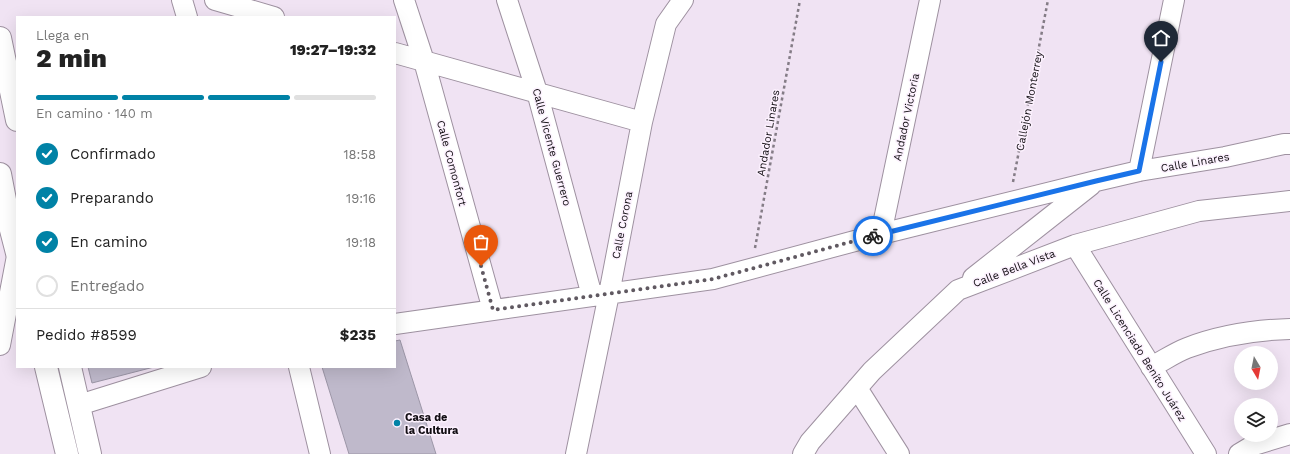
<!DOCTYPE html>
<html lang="es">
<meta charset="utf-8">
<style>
:root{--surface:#fff;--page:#f2f2f2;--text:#222;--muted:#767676;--line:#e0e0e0;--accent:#0082a6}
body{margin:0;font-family:"Work Sans",sans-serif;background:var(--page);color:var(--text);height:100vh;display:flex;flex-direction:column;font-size:15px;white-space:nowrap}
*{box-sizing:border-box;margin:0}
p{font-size:13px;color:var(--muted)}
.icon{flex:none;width:22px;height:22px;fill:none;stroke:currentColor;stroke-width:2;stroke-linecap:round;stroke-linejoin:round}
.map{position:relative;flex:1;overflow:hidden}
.panel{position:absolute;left:16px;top:16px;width:380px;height:352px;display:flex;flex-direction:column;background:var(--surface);border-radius:0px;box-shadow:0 4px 16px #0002}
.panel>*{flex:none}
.needle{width:26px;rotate:170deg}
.fabs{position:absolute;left:1234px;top:346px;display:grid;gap:8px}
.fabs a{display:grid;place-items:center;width:44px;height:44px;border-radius:50%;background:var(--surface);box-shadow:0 4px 16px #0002;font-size:20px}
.pin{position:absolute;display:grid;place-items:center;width:34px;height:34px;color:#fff;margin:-41px -17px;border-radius:50% 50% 50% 0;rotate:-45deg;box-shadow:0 0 4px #0007}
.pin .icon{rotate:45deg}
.courier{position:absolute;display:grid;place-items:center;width:40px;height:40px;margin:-20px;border:3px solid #1a73e8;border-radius:50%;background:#fff;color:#222;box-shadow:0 1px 5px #0007}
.headline em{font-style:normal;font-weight:800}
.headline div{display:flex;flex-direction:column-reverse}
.headline{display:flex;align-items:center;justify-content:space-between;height:68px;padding:0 20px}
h1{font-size:26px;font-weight:800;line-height:30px}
.bar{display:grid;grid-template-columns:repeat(4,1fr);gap:6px 4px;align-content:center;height:48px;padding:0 20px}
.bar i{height:5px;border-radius:3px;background:var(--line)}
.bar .current{background:var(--accent)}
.bar p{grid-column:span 4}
.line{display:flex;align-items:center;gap:10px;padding:0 20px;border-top:1px solid var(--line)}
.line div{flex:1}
ol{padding:0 20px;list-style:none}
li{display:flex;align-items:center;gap:12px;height:44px}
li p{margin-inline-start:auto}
li .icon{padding:4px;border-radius:50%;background:var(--accent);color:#fff;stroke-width:4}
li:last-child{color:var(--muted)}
li i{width:22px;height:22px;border:2px solid var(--line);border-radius:50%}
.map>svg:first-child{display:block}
.building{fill:#bfb9cb;stroke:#9c96a7}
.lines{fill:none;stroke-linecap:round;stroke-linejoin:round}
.minor-casing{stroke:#9e91a0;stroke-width:22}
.major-casing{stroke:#9e91a0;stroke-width:24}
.path{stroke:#847c86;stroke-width:2.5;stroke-dasharray:3 3;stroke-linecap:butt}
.minor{stroke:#fff;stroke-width:20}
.major{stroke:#fff;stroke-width:22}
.done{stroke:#605961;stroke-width:4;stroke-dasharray:0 7.2}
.route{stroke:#1a73e8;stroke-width:5}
.poi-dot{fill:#0082a6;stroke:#fcf1fe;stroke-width:1.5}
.labels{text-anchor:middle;stroke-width:3;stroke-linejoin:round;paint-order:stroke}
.street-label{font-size:11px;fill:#120e13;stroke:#fcf1fe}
.poi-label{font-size:11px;font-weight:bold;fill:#120e13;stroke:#fcf1fe;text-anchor:start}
</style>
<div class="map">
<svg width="1290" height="454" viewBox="0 0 1290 454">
<rect width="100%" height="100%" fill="#f0e3f3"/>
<!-- building -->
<path class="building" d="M400,340L436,454H349L322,367H395V341Z
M88,367H154L92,383Z"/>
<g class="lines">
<defs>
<path id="minor" d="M182,0L187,17
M215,0L274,17
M404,0L424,61L493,310
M507,0L537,92L592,296
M395,53L642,122
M1139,171L1174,0
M881,234L930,0
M1075,245L1206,454
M973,278L1091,185
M395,324L713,279L881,234L1096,181L1139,171L1225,157L1284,144H1290
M0,345L17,256
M299,367L320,454
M1151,367C1163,361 1174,353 1187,348C1221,335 1253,330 1290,329
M857,388L899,454
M79,405L201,367
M576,454L609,294L642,122L666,24L683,0
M803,454L810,442L872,371L958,290L1075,245L1199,211L1290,201
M1239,454L1254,445L1290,434"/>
<path id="major" d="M0,38L17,120
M0,174L10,226L17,253
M46,367L67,454
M70,367L90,454"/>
</defs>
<!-- minor casing -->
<use href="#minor" class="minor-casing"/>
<!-- major casing -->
<use href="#major" class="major-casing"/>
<!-- path -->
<path class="path" d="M1013,182L1048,0
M755,248L800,0"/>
<!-- minor -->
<use href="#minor" class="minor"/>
<!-- major -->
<use href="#major" class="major"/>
</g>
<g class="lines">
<!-- done -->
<path class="done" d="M481,266L493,310L713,279L873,236"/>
<!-- route -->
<path class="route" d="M873,236L1096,181L1139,171L1161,62"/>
</g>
<!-- markers -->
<circle class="poi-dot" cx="397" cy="423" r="4"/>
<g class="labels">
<!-- street labels -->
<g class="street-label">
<text transform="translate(1029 101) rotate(-79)" y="4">Callejón Monterrey</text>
<text transform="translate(906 117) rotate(-78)" y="4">Andador Victoria</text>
<text transform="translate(768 133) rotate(-80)" y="4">Andador Linares</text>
<text transform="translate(552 147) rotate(75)" y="4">Calle Vicente Guerrero</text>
<text transform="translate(1195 162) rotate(-10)" y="4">Calle Linares</text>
<text transform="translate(452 163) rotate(75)" y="4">Calle Comonfort</text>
<text transform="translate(622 225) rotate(-79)" y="4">Calle Corona</text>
<text transform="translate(1014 268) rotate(-21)" y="4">Calle Bella Vista</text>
<text transform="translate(1140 350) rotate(58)" y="4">Calle Licenciado Benito Juárez</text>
</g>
<!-- poi labels -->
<g class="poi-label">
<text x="405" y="421">Casa de<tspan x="405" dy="13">la Cultura</tspan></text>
</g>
</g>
</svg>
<div class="fabs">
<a><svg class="needle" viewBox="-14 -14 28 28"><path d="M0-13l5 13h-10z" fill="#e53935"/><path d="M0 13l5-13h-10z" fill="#767676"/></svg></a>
<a><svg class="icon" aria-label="layers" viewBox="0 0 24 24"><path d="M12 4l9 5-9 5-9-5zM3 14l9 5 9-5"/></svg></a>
</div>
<div class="pin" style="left:481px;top:266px;background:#ea580c"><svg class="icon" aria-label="bag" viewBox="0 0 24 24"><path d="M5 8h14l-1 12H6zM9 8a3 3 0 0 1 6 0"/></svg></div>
<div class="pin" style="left:1161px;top:62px;background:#1f2937"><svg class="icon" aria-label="home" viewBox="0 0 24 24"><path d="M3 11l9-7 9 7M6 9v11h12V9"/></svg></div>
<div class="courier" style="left:873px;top:236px"><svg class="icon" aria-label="bike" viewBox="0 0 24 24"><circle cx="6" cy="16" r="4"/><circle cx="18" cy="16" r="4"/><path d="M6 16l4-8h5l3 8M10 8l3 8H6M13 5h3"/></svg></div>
<section class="panel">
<div class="headline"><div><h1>2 min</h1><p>Llega en</p></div><em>19:27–19:32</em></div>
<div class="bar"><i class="current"></i><i class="current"></i><i class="current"></i><i></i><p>En camino · 140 m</p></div>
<ol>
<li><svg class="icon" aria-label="check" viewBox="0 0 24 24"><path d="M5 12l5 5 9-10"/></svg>Confirmado<p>18:58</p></li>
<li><svg class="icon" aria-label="check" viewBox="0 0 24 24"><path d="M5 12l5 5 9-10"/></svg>Preparando<p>19:16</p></li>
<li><svg class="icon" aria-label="check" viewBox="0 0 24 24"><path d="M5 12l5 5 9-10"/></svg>En camino<p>19:18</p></li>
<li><i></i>Entregado</li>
</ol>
<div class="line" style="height:52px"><div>Pedido #8599</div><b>$235</b></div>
</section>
</div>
